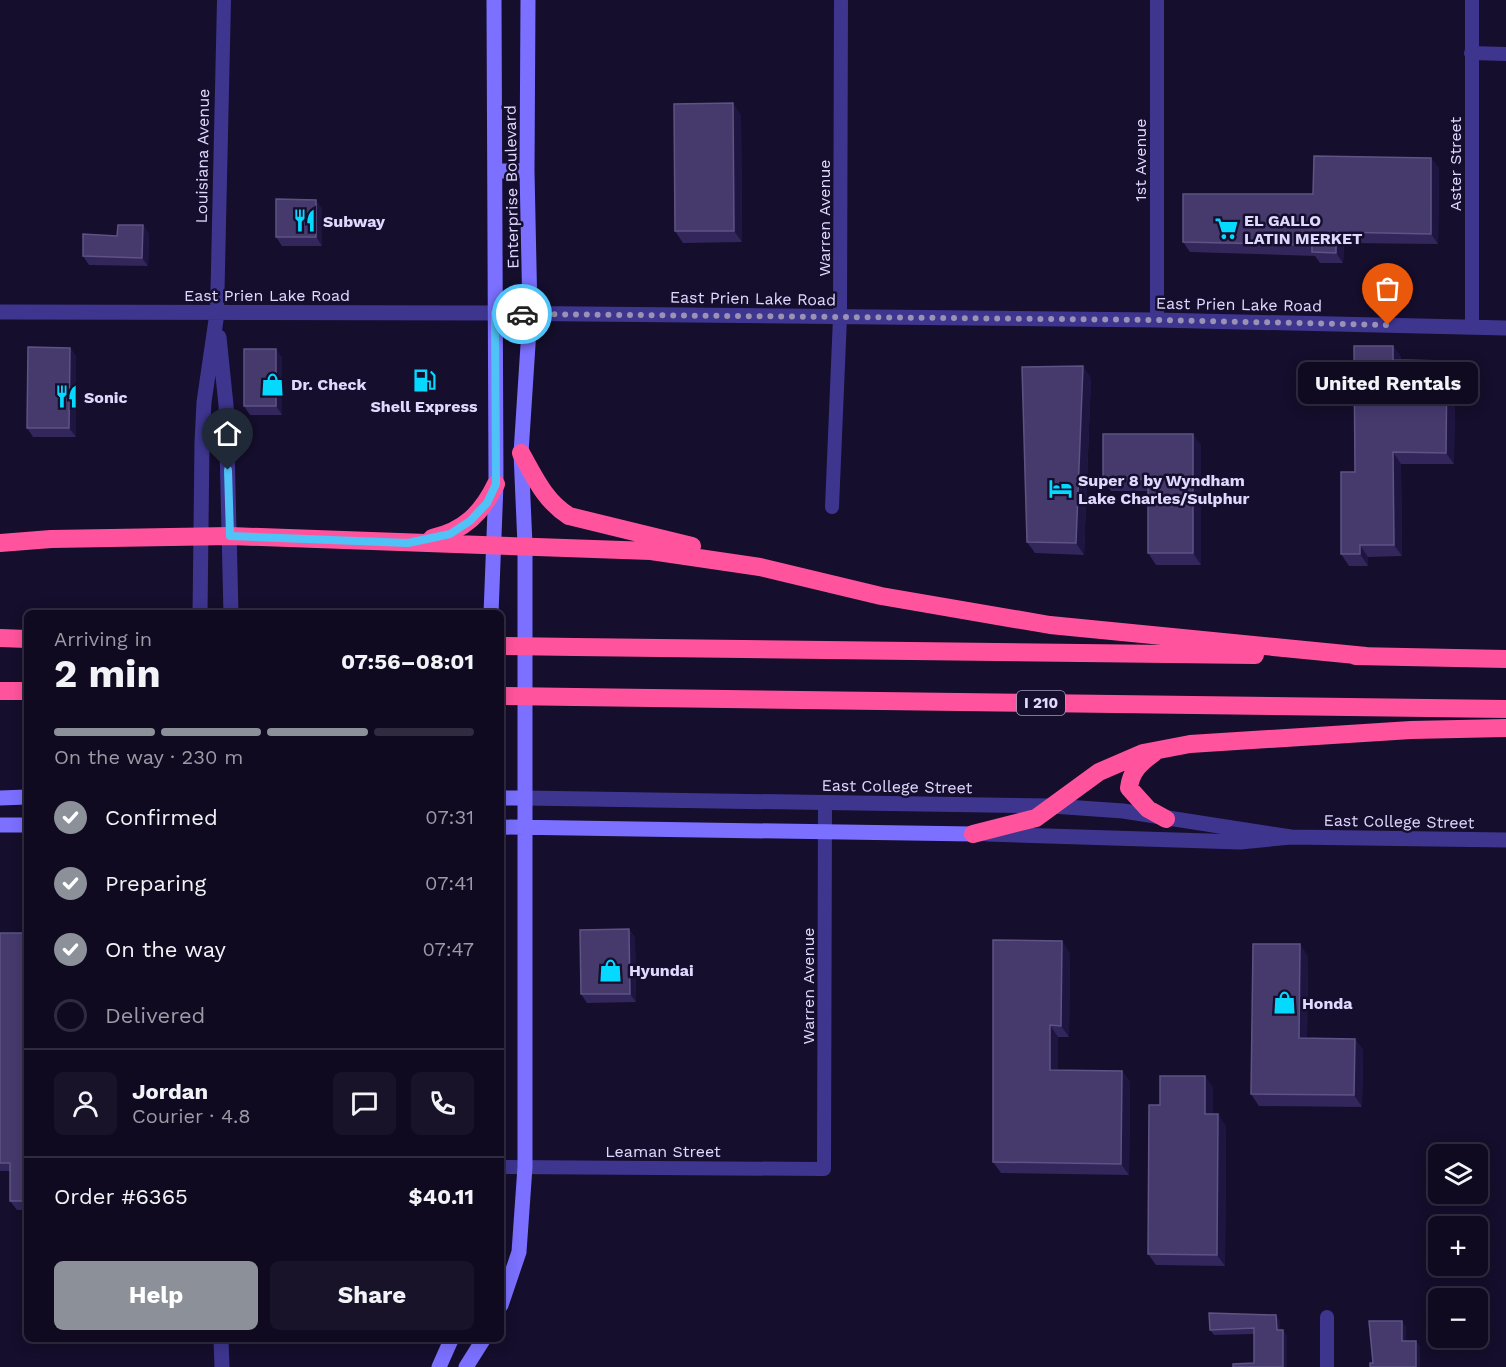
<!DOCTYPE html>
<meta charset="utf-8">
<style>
:root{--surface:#100a21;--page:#19132a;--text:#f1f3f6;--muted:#9c9aa5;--line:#302b3f;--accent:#8c9099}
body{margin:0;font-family:"Work Sans",sans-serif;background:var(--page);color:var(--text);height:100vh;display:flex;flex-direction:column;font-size:22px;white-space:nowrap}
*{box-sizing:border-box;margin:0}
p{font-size:20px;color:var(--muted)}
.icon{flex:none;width:33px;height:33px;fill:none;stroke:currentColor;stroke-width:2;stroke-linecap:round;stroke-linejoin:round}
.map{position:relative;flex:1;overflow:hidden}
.sheet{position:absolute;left:24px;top:610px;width:480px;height:732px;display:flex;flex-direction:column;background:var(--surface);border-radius:9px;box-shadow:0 3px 15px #0003,0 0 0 2px var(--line)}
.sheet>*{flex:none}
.fabs{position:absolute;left:1428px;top:1144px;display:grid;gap:12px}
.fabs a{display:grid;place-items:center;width:60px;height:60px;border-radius:9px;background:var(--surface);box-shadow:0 3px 15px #0003,0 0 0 2px var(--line);font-size:30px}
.pin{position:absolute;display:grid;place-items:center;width:51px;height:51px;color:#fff;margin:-62px -26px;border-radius:50% 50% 50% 0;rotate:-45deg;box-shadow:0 0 6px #0007}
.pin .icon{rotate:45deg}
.courier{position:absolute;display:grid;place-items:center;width:60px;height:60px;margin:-30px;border:4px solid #4fc3f7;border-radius:50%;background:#fff;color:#222;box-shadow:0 2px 8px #0007}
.bubble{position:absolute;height:42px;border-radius:9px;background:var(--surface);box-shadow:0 3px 15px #0003,0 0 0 2px var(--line);font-size:20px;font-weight:700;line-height:42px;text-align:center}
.overview em{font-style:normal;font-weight:700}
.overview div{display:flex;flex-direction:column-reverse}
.overview{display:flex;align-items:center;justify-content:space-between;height:102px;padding:0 30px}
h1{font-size:39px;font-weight:700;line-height:45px}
.bar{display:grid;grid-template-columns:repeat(4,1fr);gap:9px 6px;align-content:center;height:72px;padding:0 30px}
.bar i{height:8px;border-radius:4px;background:var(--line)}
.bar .current{background:var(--accent)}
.bar p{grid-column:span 4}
.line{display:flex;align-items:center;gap:15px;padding:0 30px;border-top:2px solid var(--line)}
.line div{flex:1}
.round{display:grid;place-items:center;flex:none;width:63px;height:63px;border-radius:9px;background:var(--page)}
ol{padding:0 30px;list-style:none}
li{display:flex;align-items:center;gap:18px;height:66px}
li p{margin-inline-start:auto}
li .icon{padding:6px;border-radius:50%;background:var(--accent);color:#fff;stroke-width:4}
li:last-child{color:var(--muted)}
li i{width:33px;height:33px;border:3px solid var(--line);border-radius:50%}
.cta{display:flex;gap:12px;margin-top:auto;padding:12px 30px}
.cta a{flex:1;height:69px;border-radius:9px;background:var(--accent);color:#fff;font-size:24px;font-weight:700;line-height:69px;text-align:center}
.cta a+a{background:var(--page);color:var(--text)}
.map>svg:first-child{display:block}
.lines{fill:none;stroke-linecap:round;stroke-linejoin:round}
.minor{stroke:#3e358f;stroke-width:14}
.tertiary{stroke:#3e358f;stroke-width:15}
.secondary{stroke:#7b70ff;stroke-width:15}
.motorway{stroke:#ff549d;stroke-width:18}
.motorway-bridge{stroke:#ff549d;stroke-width:18}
.wall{fill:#33265b}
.shaded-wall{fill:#1f1541}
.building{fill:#463a6d;stroke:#5e5384;stroke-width:1.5}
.done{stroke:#9992b5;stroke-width:6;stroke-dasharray:0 10.8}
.route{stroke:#4fc3f7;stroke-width:8}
.labels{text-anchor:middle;stroke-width:5;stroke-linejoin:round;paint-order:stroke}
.shield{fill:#150e2c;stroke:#a39cc0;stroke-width:1.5}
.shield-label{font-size:15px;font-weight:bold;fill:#e0d9ff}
.street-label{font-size:16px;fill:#e0d9ff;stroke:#150e2c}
.poi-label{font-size:16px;font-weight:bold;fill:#e0d9ff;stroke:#150e2c;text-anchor:start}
</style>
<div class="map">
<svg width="1506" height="1367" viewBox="0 0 1506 1367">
<rect width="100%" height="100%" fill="#150e2c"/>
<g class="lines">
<!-- minor -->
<path class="minor" d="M1157,0V320
M1472,0V327
M1471,53L1506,54
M217,313L224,0
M832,507L840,317L841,0
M501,1167L824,1169L825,803
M1327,1317V1367"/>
<!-- tertiary -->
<path class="tertiary" d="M0,312L496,313L1157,320L1506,328
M219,337L226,405L231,614
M200,614L202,442L204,402L217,313
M525,798L1052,806L1123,811L1291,837
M987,834L1240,842L1291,837L1506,840
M221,1340L222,1367"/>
<!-- secondary -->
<path class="secondary" d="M495,171H527
M491,614L496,484L494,0
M0,798L27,797
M501,798H525
M0,825H27
M501,827L973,834
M501,1305L519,1252L525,1167V545L521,453L530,314L527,171L528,0
M439,1367L451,1340
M466,1367L483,1340"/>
<!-- motorway -->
<path class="motorway" d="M521,453C535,478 545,501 569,516L692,546
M432,538C464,531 482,513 496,484
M0,543L51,539L230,536L651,551L760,567L881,596L1050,625L1366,656
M0,638L27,639
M575,647L1255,655
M1355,656L1506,659
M0,691H27
M575,697L1506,709
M1154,753C1140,763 1131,771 1129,788L1148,809L1166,819
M973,834L1036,818L1099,772L1143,753L1190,744L1411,730L1506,728"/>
<!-- motorway-bridge -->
<path class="motorway-bridge" d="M501,646L575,647
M501,696L575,697"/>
</g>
<!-- wall -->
<path class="wall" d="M741,115L742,242L683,243L675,231Z
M1431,158L1439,168L1438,244L1344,243L1343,263H1320L1315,256L1190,252L1183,242L1313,194Z
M322,208V246H282L276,237Z
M143,225L149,234L148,266L89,265L83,256Z
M1393,346L1401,357V360L1447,361L1455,372L1454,464H1401L1402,556L1368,557V566H1349L1341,554L1355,472Z
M70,348L76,356V437H33L27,428Z
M282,357V415H250L244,406Z
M1091,378L1084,555L1035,553L1027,542Z
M1201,445V565H1156L1148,553V491H1111L1103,479Z
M629,929L635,938L636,1002L587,1003L581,994Z
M0,933H27V1210H17L10,1201V1171H0Z
M1070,953L1069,1037H1058V1070L1122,1071L1130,1082L1129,1175L1001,1173L993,1162Z
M1308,956L1307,1038L1355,1039L1363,1050L1362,1107L1259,1106L1251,1094Z
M1213,1087V1114L1226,1126L1225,1266L1156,1265L1148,1254L1160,1105Z
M1280,1321V1330L1287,1336V1367H1233L1254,1363V1334L1214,1335L1210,1330Z"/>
<!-- shaded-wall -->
<path class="shaded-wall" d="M733,103L741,115L742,242L734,231Z
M1431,158L1439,168L1438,244L1431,234Z
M316,200L322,208V246L316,237Z
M143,225L149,234L148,266L142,258Z
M1336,232L1344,243L1343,263L1336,253Z
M1393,346L1401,357V371L1393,360Z
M70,348L76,356V437L69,428Z
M276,349L282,357V415L276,406Z
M1447,361L1455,372L1454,464L1446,453Z
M1083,366L1091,378L1084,555L1076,543Z
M1193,434L1201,445V565L1193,553Z
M1393,452L1401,464L1402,556L1394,545Z
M1360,545L1368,557V566L1360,554Z
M629,929L635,938L636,1002L630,994Z
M1062,941L1070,953L1069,1037L1061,1026Z
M1300,944L1308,956L1307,1050L1299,1038Z
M1050,1025L1058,1037V1081L1050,1070Z
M1355,1039L1363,1050L1362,1107L1354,1095Z
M1122,1071L1130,1082L1129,1175L1121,1164Z
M1205,1076L1213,1087V1126L1205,1114Z
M1218,1114L1226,1126L1225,1266L1217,1255Z
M1276,1315L1280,1321L1281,1336L1277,1330Z
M1402,1321L1406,1327V1346L1402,1341Z
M1283,1330L1287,1336V1367H1283Z
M1416,1341L1420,1346V1367H1416Z"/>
<!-- building -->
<path class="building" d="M733,103L734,231H675L674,104Z
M1314,156L1431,158V234L1336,232V253L1312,252V245L1183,242V194H1313Z
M276,199L316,200V237H276Z
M118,225H143L142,258L83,256V234L117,236Z
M1354,346H1393V360L1447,361L1446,453L1393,452L1394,545H1360V554H1341V472H1355Z
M28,347L70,348L69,428H27Z
M244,349H276V406H244Z
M1083,366L1076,543L1027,542L1022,367Z
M1103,434H1193V553H1148V479H1103Z
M629,929L630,994H581L580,930Z
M0,933H27V1201H10V1163H0Z
M993,940L1062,941L1061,1026L1050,1025V1070L1122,1071L1121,1164L993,1162Z
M1253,944H1300L1299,1038L1355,1039L1354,1095L1251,1094Z
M1160,1076H1205V1114H1218L1217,1255L1148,1254L1149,1105H1160Z
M1209,1313L1276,1315L1277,1330H1283V1367H1233V1364L1254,1363V1328L1210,1330Z
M1369,1321H1402V1341H1416V1367H1370V1363H1373Z"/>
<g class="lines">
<!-- done -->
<path class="done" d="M522,314L1158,320L1388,325"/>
<!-- route -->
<path class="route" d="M228,470L230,536L408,543L450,534L470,521L487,503L496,484L495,313L522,314"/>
</g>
<!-- icons -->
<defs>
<symbol id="restaurant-bare" viewBox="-9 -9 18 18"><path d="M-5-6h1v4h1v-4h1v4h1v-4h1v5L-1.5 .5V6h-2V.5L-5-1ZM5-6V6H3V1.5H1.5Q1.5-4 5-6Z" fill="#05d9ff" stroke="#150e2c" stroke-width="2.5" paint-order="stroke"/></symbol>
<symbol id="supermarket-bare" viewBox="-9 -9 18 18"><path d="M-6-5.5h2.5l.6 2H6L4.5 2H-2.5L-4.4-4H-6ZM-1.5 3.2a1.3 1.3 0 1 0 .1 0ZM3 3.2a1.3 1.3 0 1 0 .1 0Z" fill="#05d9ff" stroke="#150e2c" stroke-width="2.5" paint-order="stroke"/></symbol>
<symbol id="fuel-bare" viewBox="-9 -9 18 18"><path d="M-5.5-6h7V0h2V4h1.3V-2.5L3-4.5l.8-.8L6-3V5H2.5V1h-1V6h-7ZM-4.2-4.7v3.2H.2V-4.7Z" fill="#05d9ff" stroke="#150e2c" stroke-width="2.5" paint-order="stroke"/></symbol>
<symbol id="shop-bare" viewBox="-9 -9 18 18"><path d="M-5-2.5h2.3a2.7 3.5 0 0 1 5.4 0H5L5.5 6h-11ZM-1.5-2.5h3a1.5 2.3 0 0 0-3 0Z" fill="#05d9ff" stroke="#150e2c" stroke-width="2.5" paint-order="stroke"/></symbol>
<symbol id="hotel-bare" viewBox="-9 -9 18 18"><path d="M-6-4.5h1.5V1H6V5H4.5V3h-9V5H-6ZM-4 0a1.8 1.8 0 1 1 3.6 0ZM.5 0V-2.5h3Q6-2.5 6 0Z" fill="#05d9ff" stroke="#150e2c" stroke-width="2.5" paint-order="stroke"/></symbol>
</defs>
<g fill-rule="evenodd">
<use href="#restaurant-bare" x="288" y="204" width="33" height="33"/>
<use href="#supermarket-bare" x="1210" y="212" width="33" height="33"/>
<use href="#fuel-bare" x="408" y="364" width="33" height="33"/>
<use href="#shop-bare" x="256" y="368" width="33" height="33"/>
<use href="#restaurant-bare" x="50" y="380" width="33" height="33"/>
<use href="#hotel-bare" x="1044" y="472" width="33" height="33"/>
<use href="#shop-bare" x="594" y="954" width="33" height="33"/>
<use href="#shop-bare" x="1268" y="986" width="33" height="33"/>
</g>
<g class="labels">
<!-- shield labels -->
<rect class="shield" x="1017" y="691" width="48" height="24" rx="4.5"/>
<g class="shield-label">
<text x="1041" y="708">I 210</text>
</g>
<!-- street labels -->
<g class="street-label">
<text transform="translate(202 156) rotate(-89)" y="6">Louisiana Avenue</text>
<text transform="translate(1140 160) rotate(-90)" y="6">1st Avenue</text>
<text transform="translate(1455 164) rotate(-90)" y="6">Aster Street</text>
<text transform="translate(511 187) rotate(-91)" y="6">Enterprise Boulevard</text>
<text transform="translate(824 218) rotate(-90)" y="6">Warren Avenue</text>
<text x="267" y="301">East Prien Lake Road</text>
<text transform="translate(753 298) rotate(1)" y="6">East Prien Lake Road</text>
<text transform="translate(1239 304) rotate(1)" y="6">East Prien Lake Road</text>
<text transform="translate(897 786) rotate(1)" y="6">East College Street</text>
<text transform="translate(1399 821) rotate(1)" y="6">East College Street</text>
<text transform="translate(808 986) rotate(-90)" y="6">Warren Avenue</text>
<text x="663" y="1157">Leaman Street</text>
</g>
<!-- poi labels -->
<g class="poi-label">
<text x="1244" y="226">EL GALLO<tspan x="1244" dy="18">LATIN MERKET</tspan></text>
<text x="323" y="227">Subway</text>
<text x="291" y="390">Dr. Check</text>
<text x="84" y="403">Sonic</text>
<text x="424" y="412" text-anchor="middle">Shell Express</text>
<text x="1078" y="486">Super 8 by Wyndham<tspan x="1078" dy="18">Lake Charles/Sulphur</tspan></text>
<text x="629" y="976">Hyundai</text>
<text x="1302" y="1009">Honda</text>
</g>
</g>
</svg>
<div class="fabs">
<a><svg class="icon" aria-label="layers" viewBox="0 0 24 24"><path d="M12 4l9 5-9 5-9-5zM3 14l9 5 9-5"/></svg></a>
<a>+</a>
<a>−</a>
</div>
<div class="pin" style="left:1388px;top:325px;background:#ea580c"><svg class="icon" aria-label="bag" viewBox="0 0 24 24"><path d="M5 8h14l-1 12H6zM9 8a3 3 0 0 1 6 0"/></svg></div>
<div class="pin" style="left:228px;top:470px;background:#1f2937"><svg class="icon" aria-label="home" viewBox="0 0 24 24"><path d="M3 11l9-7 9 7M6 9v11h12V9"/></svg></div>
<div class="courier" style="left:522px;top:314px"><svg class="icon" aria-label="car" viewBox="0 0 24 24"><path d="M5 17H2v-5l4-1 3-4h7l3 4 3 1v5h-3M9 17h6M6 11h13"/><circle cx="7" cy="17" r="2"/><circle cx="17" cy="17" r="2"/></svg></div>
<div class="bubble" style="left:1298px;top:362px;width:180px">United Rentals</div>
<section class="sheet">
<div class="overview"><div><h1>2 min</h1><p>Arriving in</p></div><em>07:56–08:01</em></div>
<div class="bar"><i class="current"></i><i class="current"></i><i class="current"></i><i></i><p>On the way · 230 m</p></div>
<ol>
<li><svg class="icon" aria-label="check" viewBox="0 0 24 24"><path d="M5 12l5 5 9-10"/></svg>Confirmed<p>07:31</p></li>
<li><svg class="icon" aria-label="check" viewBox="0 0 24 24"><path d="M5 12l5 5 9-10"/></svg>Preparing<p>07:41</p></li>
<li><svg class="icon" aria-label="check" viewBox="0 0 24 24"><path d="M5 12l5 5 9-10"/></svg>On the way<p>07:47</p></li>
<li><i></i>Delivered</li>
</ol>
<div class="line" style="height:108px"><a class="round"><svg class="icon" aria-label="person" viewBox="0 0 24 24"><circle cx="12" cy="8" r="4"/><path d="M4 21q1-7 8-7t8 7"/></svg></a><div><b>Jordan</b><p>Courier · 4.8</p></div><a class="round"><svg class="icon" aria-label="chat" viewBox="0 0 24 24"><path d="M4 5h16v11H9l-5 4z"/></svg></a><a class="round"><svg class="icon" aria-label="phone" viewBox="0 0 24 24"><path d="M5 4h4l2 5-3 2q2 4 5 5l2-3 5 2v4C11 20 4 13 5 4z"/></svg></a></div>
<div class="line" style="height:78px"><div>Order #6365</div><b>$40.11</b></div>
<div class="cta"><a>Help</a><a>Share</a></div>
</section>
</div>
